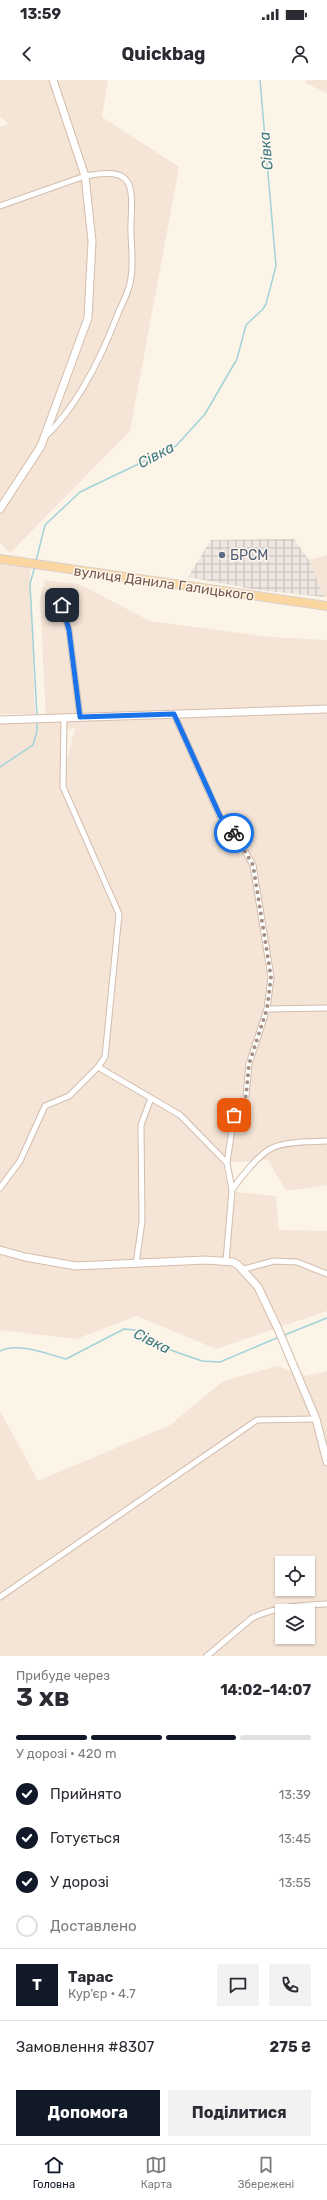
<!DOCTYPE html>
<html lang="uk">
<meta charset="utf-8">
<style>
:root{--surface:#fff;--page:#f2f2f3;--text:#2b2b33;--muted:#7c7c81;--line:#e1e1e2;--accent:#111827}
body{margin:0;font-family:Rubik,sans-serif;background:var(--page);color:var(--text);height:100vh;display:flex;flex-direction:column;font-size:15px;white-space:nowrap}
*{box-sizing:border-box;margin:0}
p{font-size:13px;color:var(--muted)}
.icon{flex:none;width:22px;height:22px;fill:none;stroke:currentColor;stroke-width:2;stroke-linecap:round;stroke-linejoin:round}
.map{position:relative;height:1576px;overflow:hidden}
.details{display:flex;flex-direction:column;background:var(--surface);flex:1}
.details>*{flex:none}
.buttons{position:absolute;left:275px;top:1476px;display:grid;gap:8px}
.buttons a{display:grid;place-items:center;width:40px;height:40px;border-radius:0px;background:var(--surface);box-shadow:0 1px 3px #0004;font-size:20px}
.pin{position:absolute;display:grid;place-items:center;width:34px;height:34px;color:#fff;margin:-17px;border-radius:8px;box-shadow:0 2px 6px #0006}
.courier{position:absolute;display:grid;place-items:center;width:40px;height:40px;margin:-20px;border:3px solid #1a73e8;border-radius:50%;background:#fff;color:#222;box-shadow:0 1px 5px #0007}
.summary em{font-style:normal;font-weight:700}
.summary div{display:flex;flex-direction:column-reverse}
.summary{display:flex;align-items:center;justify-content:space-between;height:68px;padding:0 16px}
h1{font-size:26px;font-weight:700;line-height:30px}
.bar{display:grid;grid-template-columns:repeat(4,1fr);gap:6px 4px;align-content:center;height:48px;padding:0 16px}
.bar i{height:5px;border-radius:3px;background:var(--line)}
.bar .selected{background:var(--accent)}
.bar p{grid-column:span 4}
.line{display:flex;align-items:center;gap:10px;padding:0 16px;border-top:1px solid var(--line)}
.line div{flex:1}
.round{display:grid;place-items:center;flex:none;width:42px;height:42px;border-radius:0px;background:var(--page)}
ol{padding:0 16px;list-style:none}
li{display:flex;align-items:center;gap:12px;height:44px}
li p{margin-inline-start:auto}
li .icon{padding:4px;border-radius:50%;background:var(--accent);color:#fff;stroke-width:4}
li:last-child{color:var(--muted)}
li i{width:22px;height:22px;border:2px solid var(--line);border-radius:50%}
.cta{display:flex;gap:8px;margin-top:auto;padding:8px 16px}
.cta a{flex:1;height:46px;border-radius:0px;background:var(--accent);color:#fff;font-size:16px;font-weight:700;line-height:46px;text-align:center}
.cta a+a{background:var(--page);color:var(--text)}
.status{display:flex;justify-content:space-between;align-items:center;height:28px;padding:0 20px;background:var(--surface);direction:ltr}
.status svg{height:11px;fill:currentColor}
header{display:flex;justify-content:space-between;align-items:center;height:52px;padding:0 16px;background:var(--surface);font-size:18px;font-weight:700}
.menu{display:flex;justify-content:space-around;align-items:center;height:56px;border-top:1px solid var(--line);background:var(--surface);font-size:11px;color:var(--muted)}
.menu a{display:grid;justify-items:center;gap:2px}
.menu .selected{color:var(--accent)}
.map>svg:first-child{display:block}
.residential{fill:#f4e5d6;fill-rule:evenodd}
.industrial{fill:url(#industrial-grid)}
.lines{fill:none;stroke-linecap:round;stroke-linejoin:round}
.stream{stroke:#a1d2d9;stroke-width:1.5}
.street-casing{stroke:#d1bdaf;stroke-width:7}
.secondary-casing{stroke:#d4bdad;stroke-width:9}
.primary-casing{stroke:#d9d1cd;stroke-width:10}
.street{stroke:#fff;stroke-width:5}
.secondary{stroke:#fff;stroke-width:7}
.primary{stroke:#fbd6a0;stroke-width:8}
.done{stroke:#a68f82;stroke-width:4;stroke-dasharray:0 7.2}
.route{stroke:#1a73e8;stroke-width:5}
.service-dot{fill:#5c6f8a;stroke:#fff8ee;stroke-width:1.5}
.labels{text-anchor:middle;stroke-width:3;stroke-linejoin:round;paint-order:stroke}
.service-label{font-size:14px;fill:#4e5e75;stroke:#fff8ee;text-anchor:start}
.street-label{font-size:14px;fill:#77594b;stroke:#fff8ee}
.water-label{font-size:15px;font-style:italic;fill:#417b83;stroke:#fff8ee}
</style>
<div class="status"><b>13:59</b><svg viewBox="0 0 49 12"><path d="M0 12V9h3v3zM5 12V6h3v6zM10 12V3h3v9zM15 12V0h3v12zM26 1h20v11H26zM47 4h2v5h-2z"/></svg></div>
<header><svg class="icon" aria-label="back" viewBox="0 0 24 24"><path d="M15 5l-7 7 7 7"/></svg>Quickbag<svg class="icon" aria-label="person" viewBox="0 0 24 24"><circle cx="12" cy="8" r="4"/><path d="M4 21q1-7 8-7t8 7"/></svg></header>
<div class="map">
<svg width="327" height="1576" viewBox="0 0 327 1576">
<defs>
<pattern id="industrial-grid" width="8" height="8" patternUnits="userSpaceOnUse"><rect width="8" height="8" fill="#ede6e1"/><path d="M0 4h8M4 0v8" fill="none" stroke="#c5bdb8"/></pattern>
</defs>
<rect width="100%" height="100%" fill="#fdf4e8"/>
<!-- residential -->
<path class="residential" d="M0,0H108L102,37L179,87L130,351L10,473L0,463V47L8,44L0,36Z
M307,0H327V13L305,3Z
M327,475V517H324L309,480Z
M0,483L30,487L35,634H0Z
M45,500L79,504L150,541L270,557L327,560V1105L286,1111L268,1080L223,1083L228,1111L276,1116L279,1150L327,1151V1231L216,1269L137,1236L76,1259L0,1250V1114L23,1082L46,1030L72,1018L98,992L102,978L97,986L67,1013L43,1024L18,1079L0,1102V643L46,641L40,517ZM75,648L61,704V650Z
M277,1286L306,1296L327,1291V1576H0V1331L38,1401L170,1345L223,1301ZM282,1483H308V1509H282ZM282,1531H308V1557H282Z"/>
<!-- industrial -->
<path class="industrial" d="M294,459L309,480L324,517L258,510L188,497L211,460Z"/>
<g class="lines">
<!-- stream -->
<path class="stream" d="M36,481L45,445L80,412L176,366L205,334L237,279L246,245L263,229L266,224L276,186L260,0
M35,486L30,504L37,636
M0,687L33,665L37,651V642
M282,1256L327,1238
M0,1271C19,1262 47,1274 66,1279L124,1249L135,1250L156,1265L202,1281L220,1282L279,1257"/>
<defs>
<path id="street" d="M0,126L85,96C133,87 133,102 131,143C130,163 135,183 130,203C128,213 123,222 119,231C102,276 79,325 44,358
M62,525L69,550L80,637
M174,634L220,737L235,754L253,785L271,897L267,929L249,984L246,1016L234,1035L227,1083L232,1110L226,1181
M267,929L327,928
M98,987L180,1035L227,1083
M0,1108L20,1081L45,1026L69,1016L98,987L105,977L119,834L63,707L64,638
M232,1110C240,1098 259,1074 272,1068C286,1061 312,1062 327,1061
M136,1184L142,1141L141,1045L151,1018
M244,1189L274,1181L297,1182L327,1194
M0,1517L257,1340L316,1339
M207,1576L252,1538C275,1527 301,1525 327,1524"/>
<path id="secondary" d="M0,429L41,366L88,238L92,161L85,96L53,0
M0,640L327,629
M0,1170L25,1177L76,1186L205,1180L233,1182L238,1185L258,1207L278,1249L316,1339L327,1382"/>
<path id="primary" d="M0,479L327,526"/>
</defs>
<!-- street casing -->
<use href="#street" class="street-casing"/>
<!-- secondary casing -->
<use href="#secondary" class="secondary-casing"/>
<!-- primary casing -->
<use href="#primary" class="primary-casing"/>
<!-- street -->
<use href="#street" class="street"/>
<!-- secondary -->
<use href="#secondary" class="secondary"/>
<!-- primary -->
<use href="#primary" class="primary"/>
</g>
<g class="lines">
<!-- done -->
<path class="done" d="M234,753L253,785L271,897L267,929L249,984L246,1016L234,1035"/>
<!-- route -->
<path class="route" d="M62,525L69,550L80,637L174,634L220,736L234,753"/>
</g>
<!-- markers -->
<circle class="service-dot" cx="222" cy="475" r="4"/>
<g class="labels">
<!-- service labels -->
<g class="service-label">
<text x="230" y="480">БРСМ</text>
</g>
<!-- street labels -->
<g class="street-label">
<text transform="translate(164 503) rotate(8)" y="5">вулиця Данила Галицького</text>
</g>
<!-- water labels -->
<g class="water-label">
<text transform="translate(266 71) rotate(-95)" y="5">Сівка</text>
<text transform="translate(156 375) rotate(-28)" y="5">Сівка</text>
<text transform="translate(152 1261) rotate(26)" y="5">Сівка</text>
</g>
</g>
</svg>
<div class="buttons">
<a><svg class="icon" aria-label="locate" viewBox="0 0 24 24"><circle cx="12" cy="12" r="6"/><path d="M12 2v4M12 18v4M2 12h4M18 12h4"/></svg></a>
<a><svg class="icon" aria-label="layers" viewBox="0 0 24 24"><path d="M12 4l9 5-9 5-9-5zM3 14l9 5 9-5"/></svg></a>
</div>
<div class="pin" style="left:234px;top:1035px;background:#ea580c"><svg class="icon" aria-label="bag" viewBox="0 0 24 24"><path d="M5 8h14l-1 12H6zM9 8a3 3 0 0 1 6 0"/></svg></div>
<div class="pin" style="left:62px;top:525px;background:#1f2937"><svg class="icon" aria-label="home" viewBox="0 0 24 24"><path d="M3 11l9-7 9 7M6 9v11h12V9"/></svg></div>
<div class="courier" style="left:234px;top:753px"><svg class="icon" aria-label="bike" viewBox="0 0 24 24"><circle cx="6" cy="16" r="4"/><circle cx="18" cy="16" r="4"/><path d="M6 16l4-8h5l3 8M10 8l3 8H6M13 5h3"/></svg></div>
</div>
<section class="details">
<div class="summary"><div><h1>3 хв</h1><p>Прибуде через</p></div><em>14:02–14:07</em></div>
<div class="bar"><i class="selected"></i><i class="selected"></i><i class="selected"></i><i></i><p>У дорозі · 420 m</p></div>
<ol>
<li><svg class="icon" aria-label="check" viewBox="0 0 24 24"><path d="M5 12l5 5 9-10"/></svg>Прийнято<p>13:39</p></li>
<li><svg class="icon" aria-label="check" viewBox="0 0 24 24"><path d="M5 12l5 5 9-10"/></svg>Готується<p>13:45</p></li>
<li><svg class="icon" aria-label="check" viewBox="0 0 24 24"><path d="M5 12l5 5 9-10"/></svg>У дорозі<p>13:55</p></li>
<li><i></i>Доставлено</li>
</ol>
<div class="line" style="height:72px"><b class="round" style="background:var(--accent);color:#fff">Т</b><div><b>Тарас</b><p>Кур’єр · 4.7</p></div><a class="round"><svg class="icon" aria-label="chat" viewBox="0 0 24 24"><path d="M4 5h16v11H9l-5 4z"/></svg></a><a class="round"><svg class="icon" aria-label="phone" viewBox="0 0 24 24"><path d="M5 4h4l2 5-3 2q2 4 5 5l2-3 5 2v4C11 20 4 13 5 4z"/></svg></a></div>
<div class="line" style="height:52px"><div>Замовлення #8307</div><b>275 ₴</b></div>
<div class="cta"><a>Допомога</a><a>Поділитися</a></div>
</section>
<nav class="menu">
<a class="selected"><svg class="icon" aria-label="home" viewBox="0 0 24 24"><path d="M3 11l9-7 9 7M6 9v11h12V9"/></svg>Головна</a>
<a><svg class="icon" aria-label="map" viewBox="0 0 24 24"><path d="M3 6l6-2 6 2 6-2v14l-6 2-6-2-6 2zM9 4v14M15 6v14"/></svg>Карта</a>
<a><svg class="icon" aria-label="saved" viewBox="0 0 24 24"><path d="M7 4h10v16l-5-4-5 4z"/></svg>Збережені</a>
</nav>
